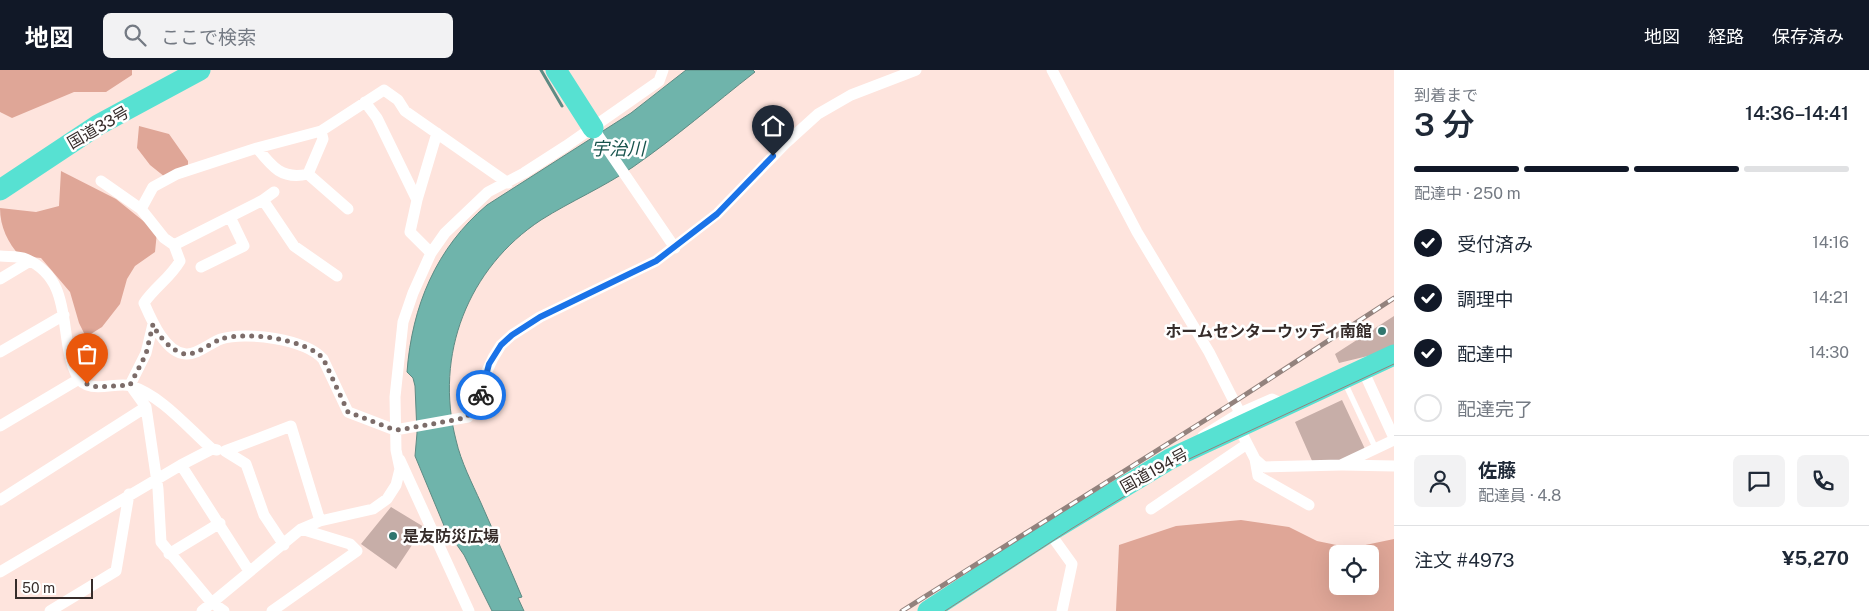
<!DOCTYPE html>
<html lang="ja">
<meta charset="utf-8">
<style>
:root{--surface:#fff;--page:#f2f2f3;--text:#1f2937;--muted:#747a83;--line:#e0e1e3;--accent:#111827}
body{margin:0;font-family:"Public Sans","Noto Sans JP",sans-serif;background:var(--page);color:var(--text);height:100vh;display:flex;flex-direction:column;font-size:19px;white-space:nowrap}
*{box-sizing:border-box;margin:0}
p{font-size:16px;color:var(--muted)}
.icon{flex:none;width:28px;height:28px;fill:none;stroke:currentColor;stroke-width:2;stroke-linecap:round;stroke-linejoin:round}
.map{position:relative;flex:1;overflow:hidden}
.panel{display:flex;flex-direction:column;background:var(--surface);width:475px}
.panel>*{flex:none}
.fabs{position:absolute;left:1329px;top:475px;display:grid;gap:10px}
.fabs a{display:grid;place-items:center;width:50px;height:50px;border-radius:8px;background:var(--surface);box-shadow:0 5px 20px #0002;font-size:25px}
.scale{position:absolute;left:15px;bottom:12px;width:78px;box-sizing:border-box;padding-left:5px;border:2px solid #362c2a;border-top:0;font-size:14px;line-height:18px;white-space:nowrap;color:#362c2a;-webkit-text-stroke:4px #fff;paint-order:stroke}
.pin{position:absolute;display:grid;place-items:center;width:42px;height:42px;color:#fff;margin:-51px -21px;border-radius:50% 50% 50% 0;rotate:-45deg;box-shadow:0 0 5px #0007}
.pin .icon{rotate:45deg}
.courier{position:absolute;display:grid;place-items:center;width:50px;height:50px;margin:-25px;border:4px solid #1a73e8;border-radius:50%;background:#fff;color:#222;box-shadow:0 1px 6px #0007}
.overview em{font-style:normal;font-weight:600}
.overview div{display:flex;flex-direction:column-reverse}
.overview{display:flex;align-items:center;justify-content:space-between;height:85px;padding:0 20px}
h1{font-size:32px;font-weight:600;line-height:38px}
.bar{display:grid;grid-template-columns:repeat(4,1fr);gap:8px 5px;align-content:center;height:60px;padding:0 20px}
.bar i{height:6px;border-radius:4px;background:var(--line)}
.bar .selected{background:var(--accent)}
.bar p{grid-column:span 4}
.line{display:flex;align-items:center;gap:12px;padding:0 20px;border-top:1px solid var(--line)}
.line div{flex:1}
.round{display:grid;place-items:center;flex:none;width:52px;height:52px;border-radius:8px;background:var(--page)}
ol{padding:0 20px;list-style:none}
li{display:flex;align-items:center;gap:15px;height:55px}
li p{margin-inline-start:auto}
li .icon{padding:5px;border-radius:50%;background:var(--accent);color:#fff;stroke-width:4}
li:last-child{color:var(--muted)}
li i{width:28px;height:28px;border:2px solid var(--line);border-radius:50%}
header{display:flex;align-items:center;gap:30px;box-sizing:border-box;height:70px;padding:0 25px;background:var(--accent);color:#fff}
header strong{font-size:24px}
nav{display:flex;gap:28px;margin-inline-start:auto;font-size:18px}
.search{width:350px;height:45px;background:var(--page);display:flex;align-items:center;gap:12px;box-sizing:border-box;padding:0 18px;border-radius:8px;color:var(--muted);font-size:19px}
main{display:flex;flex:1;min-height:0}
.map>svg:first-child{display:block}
.forest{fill:#dfa697;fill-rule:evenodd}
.water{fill:#6fb4ab;stroke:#5e8b84}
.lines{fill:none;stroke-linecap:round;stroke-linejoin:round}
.stream{stroke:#5e8b84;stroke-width:3}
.building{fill:#c7aea8}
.lane{stroke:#fff;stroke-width:5.5}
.street{stroke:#fff;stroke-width:11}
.highway{stroke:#57e1d2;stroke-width:21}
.tram{stroke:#93827d;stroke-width:1}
.rail-casing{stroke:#93827d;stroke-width:5}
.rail{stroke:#fff;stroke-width:3;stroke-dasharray:9;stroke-linecap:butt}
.done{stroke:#7c6c69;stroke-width:5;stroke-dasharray:0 9}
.route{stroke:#1a73e8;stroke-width:6}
.poi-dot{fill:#2f766e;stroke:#fff;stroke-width:2}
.labels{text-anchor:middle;stroke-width:5;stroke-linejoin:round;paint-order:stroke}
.street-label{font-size:16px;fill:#362c2a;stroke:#fff}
.poi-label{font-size:16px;font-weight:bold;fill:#362c2a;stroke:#fff;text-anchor:end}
.water-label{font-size:18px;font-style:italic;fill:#17534c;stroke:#fff}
</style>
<header>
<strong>地図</strong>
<div class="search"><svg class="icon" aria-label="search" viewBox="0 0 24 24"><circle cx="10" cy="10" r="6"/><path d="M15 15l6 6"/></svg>ここで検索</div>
<nav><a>地図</a><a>経路</a><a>保存済み</a></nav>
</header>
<main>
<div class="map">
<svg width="1394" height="541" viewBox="0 0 1394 541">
<rect width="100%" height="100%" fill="#fee4dd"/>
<!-- forest -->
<path class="forest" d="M0,0H132V5L106,22H74L12,48L0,42Z
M139,56L169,64L188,91V97L165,107L150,95L137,78Z
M61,101L116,129L157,162L155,182L135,196L127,209L120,234L102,257L86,267L79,253L70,222L41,188L20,186C8,173 0,157 0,138L36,142L59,136Z
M1241,450L1289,457L1317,471L1351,478L1394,469V541H1116L1119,475L1176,456ZM1338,484H1370V516H1338Z"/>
<!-- water -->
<path class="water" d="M686,0H753L755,2C714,34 675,68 633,97C604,117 571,131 541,150C468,198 434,285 456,370C461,392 472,413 481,433C495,465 509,496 522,527L518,528L524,541H492L464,485L445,458L415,386L417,363L415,316L413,308L407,302C412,236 436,178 487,135L631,43Z"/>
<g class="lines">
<!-- stream -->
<path class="stream" d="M541,0L562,36"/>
</g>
<!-- building -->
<path class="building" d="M1394,246V277L1376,284L1339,293L1335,284Z
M1342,330L1365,379L1341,390L1313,393L1295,352Z
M391,437L424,457L396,499L361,474Z"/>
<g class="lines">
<!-- lane -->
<path class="lane" d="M1345,313L1376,379"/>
<!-- street -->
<path class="street" d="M1052,0L1137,162L1209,282L1240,343L1203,366
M365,32L377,48L417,130
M593,58L675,178
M321,61L323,69L308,104C282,110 272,97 257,78L177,104L153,117L141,139L164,168L174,175L180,191C170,208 155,217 144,233C151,249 165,283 186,284C197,285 210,273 221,269C246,261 305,269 323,289L348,342L395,360L468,347L479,334L487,301L493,288L501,275L512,265L540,247L656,191L717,144L786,73L818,44L851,25L916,0
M257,78L321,61L384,20L398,30L405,41L508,113
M308,104L348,139
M101,111L141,139
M263,130L274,122
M174,175L263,130L294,176L337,206
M431,183L410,162L417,130L437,63
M0,186C8,187 19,186 26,189C76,211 57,267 77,306C88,326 116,311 131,316C162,326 188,358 212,379
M201,197L244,176L230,147
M0,209L30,191
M0,282L64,245
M1363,300L1394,368
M130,315L146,283L153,254
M133,319L146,337L158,419L161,472L211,532L224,541
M1240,343L1272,329L1285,335
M0,356L79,309
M1238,356L1255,389L1264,397L1341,395L1394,370
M217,380L212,379L181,395L249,501
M1255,389L1258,406L1309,435
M400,390L469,541
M1343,395L1394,396
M0,430L146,337
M1151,439L1247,374
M1049,462L1072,494L1062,541
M284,475L264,445L246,394L225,381L291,356L320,451
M169,484L220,453
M0,502L181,395
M50,541L116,501L129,424
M202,541L301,459L320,451L373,439L387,429L396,415L400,399L396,380L395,327L403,252L413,223L431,183L445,163L488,122L524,103L566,76L659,11L663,0
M272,541L357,481L350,474L301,459"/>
<!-- highway -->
<path class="highway" d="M556,0L593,58
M0,120L98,55L200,0
M928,541L1049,462L1170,389L1394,285"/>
<!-- tram -->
<path class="tram" d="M945,541L1071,459L1174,396L1394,294"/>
<defs>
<path id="rail" d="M902,541L1234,332L1394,228"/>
</defs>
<!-- rail casing -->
<use href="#rail" class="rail-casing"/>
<!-- rail -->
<use href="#rail" class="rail"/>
</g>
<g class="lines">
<!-- done -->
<path class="done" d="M87,314L97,317L130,315L146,284L153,254C157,265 173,283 186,284C197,285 210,273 221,269C246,261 305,269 323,288L348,342L395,360L404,359L465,348L477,337L481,325"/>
<!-- route -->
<path class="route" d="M481,325L489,294L501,275L512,265L540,247L656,191L717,144L773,86"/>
</g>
<!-- markers -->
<g class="poi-dot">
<circle cx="1382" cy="261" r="5"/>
<circle cx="393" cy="466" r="5"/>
</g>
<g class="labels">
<!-- street labels -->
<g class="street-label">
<text transform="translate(98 57) rotate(-30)" y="6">国道33号</text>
<text transform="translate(1154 400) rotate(-29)" y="6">国道194号</text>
</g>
<!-- poi labels -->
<g class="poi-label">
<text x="1372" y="267">ホームセンターウッディ南館</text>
<text x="403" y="472" text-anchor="start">是友防災広場</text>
</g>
<!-- water labels -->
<g class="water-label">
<text x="618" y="85">宇治川</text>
</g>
</g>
</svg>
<div class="fabs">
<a><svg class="icon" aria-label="locate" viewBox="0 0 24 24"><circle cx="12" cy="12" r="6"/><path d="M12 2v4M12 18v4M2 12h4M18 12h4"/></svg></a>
</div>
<div class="scale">50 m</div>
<div class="pin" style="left:87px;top:314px;background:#ea580c"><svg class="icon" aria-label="bag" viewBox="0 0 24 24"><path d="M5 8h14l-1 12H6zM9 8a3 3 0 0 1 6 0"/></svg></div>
<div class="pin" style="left:773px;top:86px;background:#1f2937"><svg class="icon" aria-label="home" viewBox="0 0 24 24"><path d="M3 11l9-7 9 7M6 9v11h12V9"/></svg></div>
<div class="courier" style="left:481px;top:325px"><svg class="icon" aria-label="bike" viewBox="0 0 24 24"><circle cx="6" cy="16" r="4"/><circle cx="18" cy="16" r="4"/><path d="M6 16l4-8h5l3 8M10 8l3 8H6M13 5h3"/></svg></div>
</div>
<section class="panel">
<div class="overview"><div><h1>3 分</h1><p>到着まで</p></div><em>14:36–14:41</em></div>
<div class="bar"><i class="selected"></i><i class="selected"></i><i class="selected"></i><i></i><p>配達中 · 250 m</p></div>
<ol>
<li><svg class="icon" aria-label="check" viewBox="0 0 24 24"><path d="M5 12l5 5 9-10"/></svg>受付済み<p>14:16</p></li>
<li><svg class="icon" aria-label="check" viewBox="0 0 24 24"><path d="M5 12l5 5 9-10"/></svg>調理中<p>14:21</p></li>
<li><svg class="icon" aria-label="check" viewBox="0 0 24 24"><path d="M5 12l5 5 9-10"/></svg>配達中<p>14:30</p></li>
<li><i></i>配達完了</li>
</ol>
<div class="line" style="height:90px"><a class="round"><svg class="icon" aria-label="person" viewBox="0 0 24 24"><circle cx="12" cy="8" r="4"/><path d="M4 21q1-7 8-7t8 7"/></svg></a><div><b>佐藤</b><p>配達員 · 4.8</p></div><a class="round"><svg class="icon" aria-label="chat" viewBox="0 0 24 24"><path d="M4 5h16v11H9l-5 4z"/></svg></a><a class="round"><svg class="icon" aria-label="phone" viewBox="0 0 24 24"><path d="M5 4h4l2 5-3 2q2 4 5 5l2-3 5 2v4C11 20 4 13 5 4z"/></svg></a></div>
<div class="line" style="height:65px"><div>注文 #4973</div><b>¥5,270</b></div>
</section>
</main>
